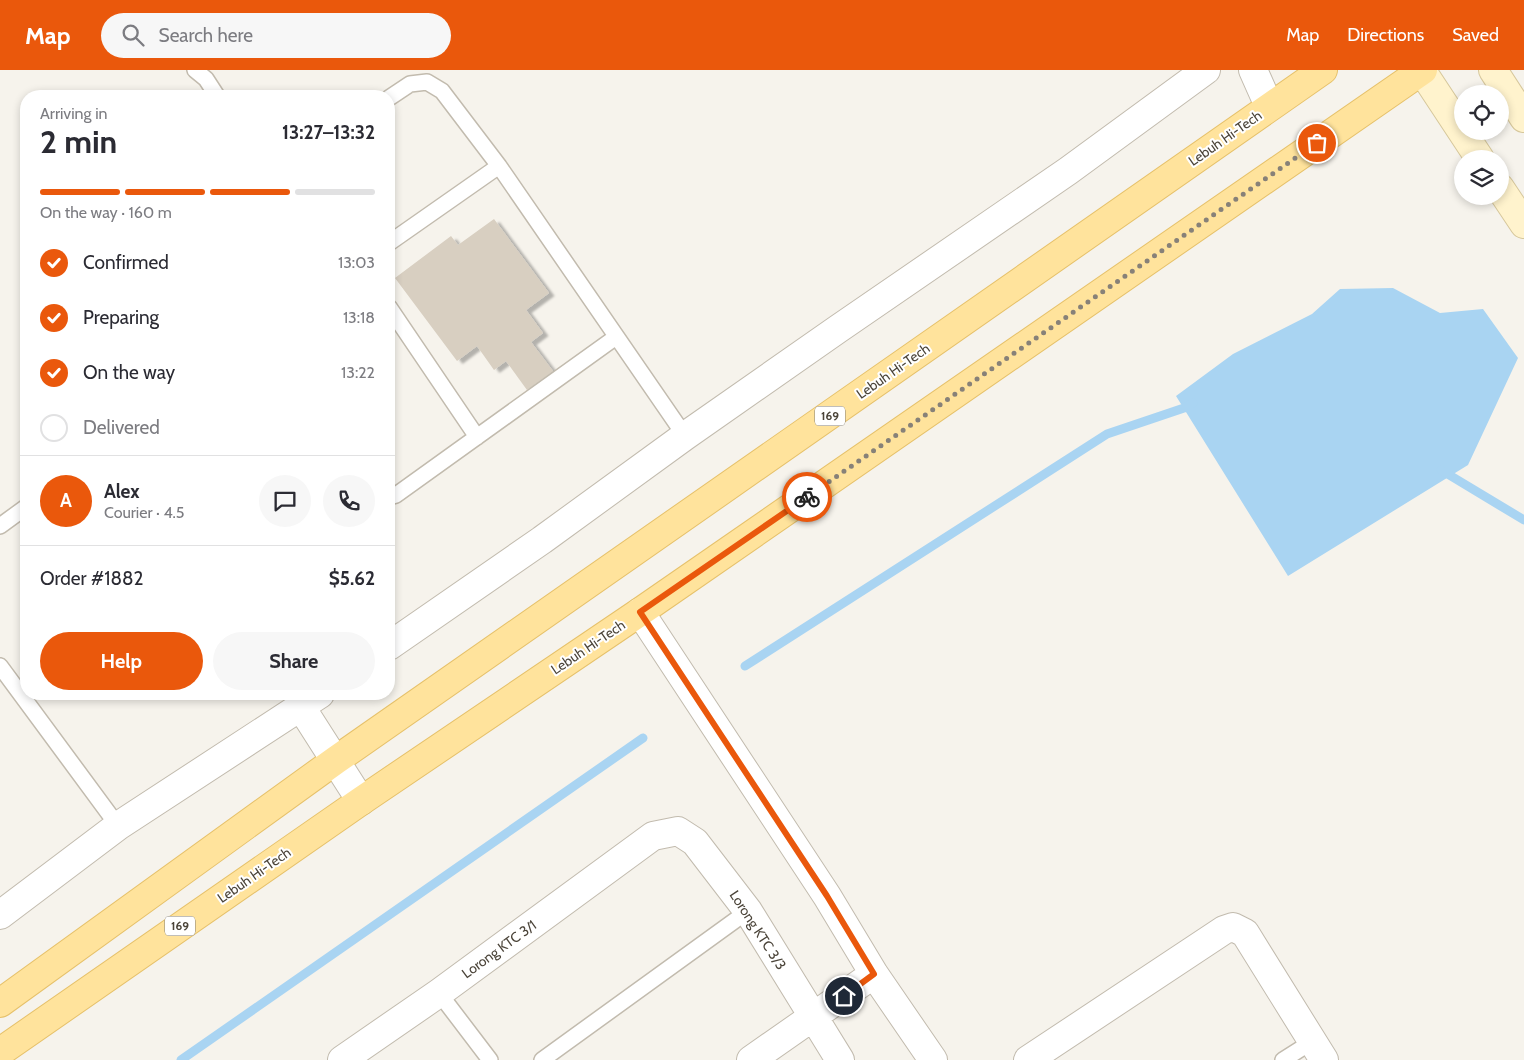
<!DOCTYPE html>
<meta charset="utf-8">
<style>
:root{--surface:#fff;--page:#f7f7f7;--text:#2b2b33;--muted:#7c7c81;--line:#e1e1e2;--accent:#ea580c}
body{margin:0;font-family:Cabin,sans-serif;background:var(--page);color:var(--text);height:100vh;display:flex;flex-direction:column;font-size:19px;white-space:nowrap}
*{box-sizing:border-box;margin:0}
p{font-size:16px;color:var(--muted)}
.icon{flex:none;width:28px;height:28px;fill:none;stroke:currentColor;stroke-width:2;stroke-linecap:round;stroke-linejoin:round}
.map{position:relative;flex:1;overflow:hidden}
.details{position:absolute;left:20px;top:20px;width:375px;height:610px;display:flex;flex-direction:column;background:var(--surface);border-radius:20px;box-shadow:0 2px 8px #0003}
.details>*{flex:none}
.controls{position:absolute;left:1454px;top:15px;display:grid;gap:10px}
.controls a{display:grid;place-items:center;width:55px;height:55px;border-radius:50%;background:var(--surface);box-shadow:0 2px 8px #0003;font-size:25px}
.pin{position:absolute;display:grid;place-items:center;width:42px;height:42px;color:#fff;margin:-21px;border:2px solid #fff;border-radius:50%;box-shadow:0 1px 5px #0007}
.courier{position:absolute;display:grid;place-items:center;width:50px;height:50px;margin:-25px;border:4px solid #ea580c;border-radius:50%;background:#fff;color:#222;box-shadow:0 1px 6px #0007}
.overview em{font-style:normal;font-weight:800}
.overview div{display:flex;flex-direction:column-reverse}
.overview{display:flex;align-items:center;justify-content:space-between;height:85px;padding:0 20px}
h1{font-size:32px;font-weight:800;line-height:38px}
.bar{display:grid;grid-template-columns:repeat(4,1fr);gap:8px 5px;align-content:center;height:60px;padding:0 20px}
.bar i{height:6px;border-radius:4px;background:var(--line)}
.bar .active{background:var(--accent)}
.bar p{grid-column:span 4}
.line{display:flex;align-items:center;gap:12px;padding:0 20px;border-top:1px solid var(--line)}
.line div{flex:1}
.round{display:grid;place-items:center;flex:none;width:52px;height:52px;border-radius:26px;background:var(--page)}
ol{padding:0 20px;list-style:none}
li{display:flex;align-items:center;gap:15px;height:55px}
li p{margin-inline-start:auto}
li .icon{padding:5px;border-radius:50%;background:var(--accent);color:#fff;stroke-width:4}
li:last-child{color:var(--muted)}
li i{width:28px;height:28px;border:2px solid var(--line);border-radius:50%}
.button{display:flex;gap:10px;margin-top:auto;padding:10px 20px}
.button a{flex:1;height:58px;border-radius:30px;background:var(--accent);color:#fff;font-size:20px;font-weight:800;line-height:58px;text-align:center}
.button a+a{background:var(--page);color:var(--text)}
header{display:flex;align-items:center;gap:30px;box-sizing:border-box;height:70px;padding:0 25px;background:var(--accent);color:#fff}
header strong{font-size:24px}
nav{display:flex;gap:28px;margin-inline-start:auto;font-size:18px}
.search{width:350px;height:45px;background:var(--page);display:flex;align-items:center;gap:12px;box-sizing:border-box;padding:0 18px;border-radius:28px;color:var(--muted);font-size:19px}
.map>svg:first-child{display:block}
.water{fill:#a9d4f2}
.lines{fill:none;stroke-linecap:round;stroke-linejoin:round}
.stream{stroke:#a9d4f2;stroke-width:9}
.building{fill:#d8cfc1;filter:url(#shadow)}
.lane-casing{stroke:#c2bbae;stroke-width:18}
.street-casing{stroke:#c2bbae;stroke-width:30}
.secondary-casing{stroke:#d6c79b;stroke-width:30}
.primary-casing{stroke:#e6c16a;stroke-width:30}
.lane{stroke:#fff;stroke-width:15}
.street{stroke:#fff;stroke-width:28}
.secondary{stroke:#fff3cd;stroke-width:28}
.primary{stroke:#ffe39c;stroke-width:28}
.done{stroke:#878178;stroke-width:5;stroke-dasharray:0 9}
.route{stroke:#ea580c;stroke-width:6}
.labels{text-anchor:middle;stroke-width:4;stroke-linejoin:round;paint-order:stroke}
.shield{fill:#fff;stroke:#817c74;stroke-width:1}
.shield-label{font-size:12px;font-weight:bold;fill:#4b4439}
.street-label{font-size:14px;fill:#4b4439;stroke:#fff}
</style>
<header>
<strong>Map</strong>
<div class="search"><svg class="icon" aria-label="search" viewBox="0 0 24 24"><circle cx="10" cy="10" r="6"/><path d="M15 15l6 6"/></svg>Search here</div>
<nav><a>Map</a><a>Directions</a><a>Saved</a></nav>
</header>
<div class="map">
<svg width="1524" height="990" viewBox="0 0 1524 990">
<defs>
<filter id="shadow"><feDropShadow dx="5.5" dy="3" stdDeviation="1" flood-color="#0004"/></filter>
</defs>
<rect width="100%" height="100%" fill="#f6f3ec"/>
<!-- water -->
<path class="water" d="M1393,218L1440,243L1483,239L1518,288L1468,395L1288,506L1176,326L1233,284L1312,244L1340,219Z"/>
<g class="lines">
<!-- stream -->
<path class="stream" d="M1441,400L1524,450
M745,596L1107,364L1184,338L1193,333
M181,990L643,668"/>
</g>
<!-- building -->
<path class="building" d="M494,149L549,223L526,240L543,263L531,272L553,301L527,320L506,291L494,300L477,276L457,291L395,208L451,166L458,175Z"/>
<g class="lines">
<defs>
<path id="lane" d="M195,0L206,9L217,26
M389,28L410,14L427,12L442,21L499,96L685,366
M389,173L499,96
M389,237L477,367
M389,427L396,425L616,267
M0,456L26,437
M0,596L118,756
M439,923L490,990
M542,990L748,841
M1283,990L1313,971"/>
<path id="street" d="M1253,0L1269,36
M640,542L827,826L874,904L933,990
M389,576L542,470L685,366L838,259L1068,101L1206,0
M301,637L361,731
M0,845L118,756L320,624
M342,990L439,923L653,766L678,761L695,772L748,841L840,990
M751,990L874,904
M1028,990L1224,860L1233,857L1245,863L1324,990"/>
<path id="secondary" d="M1493,0L1524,48
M1422,1L1480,89
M1500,118L1524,154"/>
<path id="primary" d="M0,933L336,690L1323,0
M0,982L361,731L640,542L1423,0"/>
</defs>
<!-- lane casing -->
<use href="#lane" class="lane-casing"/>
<!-- street casing -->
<use href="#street" class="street-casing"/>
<!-- secondary casing -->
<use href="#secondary" class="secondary-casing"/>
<!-- primary casing -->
<use href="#primary" class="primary-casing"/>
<!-- lane -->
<use href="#lane" class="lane"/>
<!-- street -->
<use href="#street" class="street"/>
<!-- secondary -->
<use href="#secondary" class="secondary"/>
<!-- primary -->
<use href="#primary" class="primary"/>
</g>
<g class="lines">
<!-- done -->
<path class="done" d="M807,427L1317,73"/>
<!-- route -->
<path class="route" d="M807,427L640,542L827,826L874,904L844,926"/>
</g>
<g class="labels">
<!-- shield labels -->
<g class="shield">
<rect x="815" y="336.5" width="30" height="19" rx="4"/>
<rect x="165" y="846.5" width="30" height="19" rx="4"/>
</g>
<g class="shield-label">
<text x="830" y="350">169</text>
<text x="180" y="860">169</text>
</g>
<!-- street labels -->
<g class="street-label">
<text transform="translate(1225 68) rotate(-35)" y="5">Lebuh Hi-Tech</text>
<text transform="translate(893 301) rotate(-35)" y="5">Lebuh Hi-Tech</text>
<text transform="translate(588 577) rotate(-34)" y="5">Lebuh Hi-Tech</text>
<text transform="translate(254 805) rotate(-35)" y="5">Lebuh Hi-Tech</text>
<text transform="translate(758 860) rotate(57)" y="5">Lorong KTC 3/3</text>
<text transform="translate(499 879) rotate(-36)" y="5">Lorong KTC 3/1</text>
</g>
</g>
</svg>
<div class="controls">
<a><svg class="icon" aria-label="locate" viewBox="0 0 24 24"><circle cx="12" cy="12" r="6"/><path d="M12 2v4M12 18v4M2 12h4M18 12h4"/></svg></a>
<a><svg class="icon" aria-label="layers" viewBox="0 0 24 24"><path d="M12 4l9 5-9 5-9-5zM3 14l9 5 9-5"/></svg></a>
</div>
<div class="pin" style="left:1317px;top:73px;background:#ea580c"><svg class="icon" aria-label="bag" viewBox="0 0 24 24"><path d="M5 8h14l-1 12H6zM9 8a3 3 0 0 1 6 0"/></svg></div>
<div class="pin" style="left:844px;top:926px;background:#1f2937"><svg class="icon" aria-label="home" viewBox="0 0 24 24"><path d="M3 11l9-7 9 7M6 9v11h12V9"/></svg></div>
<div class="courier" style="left:807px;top:427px"><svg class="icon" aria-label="bike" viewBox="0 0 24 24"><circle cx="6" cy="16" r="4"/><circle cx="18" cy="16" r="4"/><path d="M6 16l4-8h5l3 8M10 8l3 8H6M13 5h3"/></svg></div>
<section class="details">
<div class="overview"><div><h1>2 min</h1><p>Arriving in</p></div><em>13:27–13:32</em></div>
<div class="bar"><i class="active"></i><i class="active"></i><i class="active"></i><i></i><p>On the way · 160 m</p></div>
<ol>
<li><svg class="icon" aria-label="check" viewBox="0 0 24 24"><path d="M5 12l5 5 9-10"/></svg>Confirmed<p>13:03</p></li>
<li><svg class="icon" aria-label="check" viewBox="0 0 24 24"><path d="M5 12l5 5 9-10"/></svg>Preparing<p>13:18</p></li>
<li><svg class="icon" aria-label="check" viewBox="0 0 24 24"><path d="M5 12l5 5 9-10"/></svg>On the way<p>13:22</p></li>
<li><i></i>Delivered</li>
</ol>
<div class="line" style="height:90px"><b class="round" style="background:var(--accent);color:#fff">A</b><div><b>Alex</b><p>Courier · 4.5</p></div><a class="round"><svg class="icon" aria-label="chat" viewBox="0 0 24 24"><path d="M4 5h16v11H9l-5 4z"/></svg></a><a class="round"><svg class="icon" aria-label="phone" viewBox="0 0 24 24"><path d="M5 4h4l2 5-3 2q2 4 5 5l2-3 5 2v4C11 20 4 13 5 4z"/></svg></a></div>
<div class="line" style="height:65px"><div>Order #1882</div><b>$5.62</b></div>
<div class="button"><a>Help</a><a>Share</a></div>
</section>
</div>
